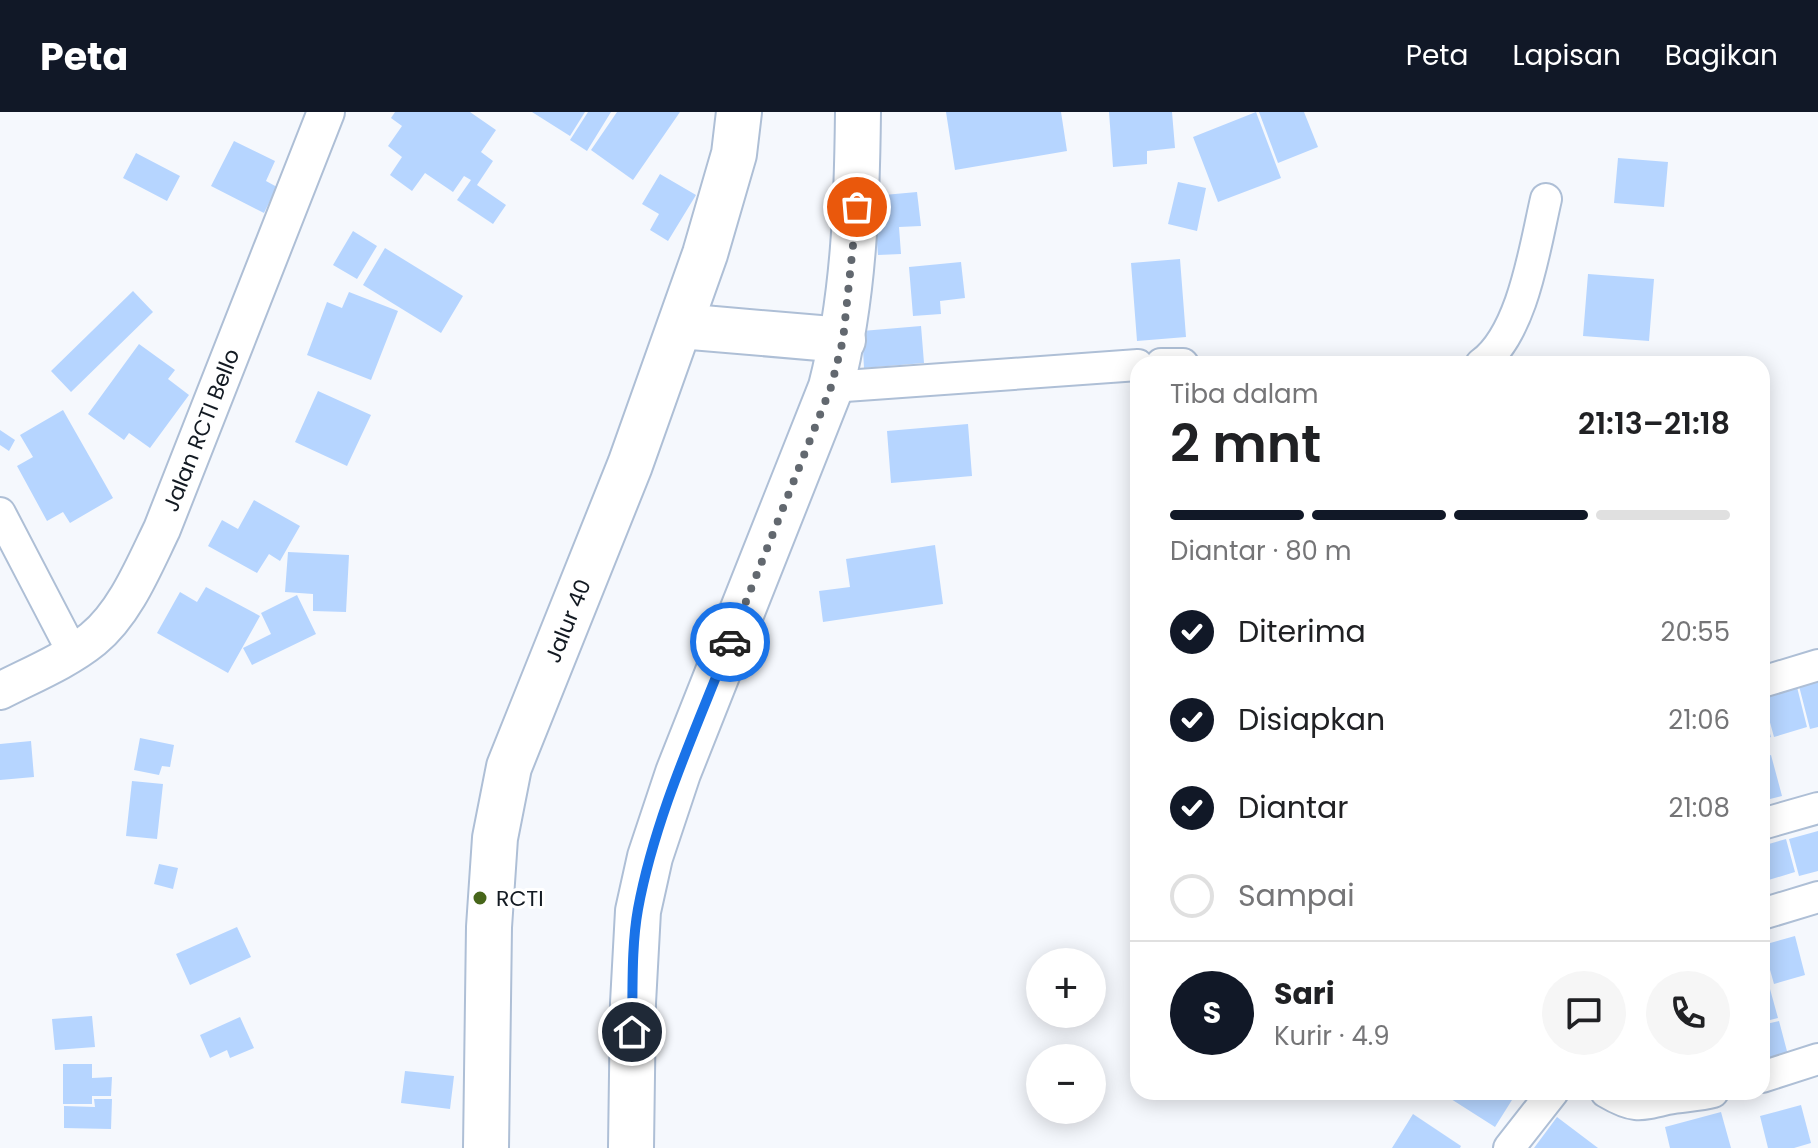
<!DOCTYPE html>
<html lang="id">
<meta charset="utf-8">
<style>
:root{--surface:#fff;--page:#f6f6f6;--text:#202124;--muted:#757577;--line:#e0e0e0;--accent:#111827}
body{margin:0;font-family:Poppins,sans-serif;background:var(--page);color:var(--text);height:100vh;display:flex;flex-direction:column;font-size:30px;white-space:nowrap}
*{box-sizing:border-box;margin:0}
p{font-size:26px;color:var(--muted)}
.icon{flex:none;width:44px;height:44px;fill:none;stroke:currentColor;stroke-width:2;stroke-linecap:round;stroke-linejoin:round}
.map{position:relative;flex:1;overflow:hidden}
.sheet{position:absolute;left:1130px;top:244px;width:640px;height:744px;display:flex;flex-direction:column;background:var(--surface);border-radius:24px;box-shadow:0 4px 20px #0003}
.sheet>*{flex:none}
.controls{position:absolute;left:1026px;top:836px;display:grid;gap:16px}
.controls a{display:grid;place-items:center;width:80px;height:80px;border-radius:50%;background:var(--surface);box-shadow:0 4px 20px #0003;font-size:40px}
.pin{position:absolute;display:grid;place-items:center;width:68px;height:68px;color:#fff;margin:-34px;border:4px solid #fff;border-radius:50%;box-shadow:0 2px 8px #0007}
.courier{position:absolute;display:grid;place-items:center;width:80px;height:80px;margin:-40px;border:6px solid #1a73e8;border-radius:50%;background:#fff;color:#222;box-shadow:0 2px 10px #0007}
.summary em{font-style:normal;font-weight:600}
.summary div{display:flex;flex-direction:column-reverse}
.summary{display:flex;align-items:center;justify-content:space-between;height:136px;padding:0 40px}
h1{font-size:52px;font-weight:600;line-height:60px}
.bar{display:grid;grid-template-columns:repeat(4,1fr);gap:12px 8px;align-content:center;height:96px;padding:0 40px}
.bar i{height:10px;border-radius:6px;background:var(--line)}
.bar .selected{background:var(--accent)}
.bar p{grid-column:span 4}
.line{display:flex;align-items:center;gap:20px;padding:0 40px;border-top:2px solid var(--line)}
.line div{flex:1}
.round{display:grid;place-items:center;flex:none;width:84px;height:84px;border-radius:42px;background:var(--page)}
ol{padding:0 40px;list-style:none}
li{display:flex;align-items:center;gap:24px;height:88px}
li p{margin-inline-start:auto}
li .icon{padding:8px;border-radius:50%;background:var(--accent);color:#fff;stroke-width:4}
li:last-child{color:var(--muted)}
li i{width:44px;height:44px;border:4px solid var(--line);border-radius:50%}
header{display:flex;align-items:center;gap:48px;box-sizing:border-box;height:112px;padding:0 40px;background:var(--accent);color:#fff}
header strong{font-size:38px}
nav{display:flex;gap:44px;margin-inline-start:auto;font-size:28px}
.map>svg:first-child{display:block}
.building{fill:#b6d5ff}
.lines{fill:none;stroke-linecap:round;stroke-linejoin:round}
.minor-casing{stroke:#aebfd6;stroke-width:34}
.tertiary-casing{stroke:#aebfd6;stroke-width:40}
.trunk-casing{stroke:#aebfd6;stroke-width:48}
.minor{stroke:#fff;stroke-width:30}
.tertiary{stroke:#fff;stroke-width:36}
.trunk{stroke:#fff;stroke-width:44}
.done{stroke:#62686f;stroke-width:8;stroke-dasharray:0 14.4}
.route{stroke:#1a73e8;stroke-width:10}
.poi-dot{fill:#47661a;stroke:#fff;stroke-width:3}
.labels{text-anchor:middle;stroke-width:6;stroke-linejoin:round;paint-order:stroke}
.street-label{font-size:22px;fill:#131a22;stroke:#fff}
.poi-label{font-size:22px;fill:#131a22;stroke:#fff;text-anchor:start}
</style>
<header>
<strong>Peta</strong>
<nav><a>Peta</a><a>Lapisan</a><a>Bagikan</a></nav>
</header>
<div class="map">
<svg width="1818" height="1036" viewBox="0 0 1818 1036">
<rect width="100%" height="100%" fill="#f5f8fd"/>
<!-- building -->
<path class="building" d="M395,0H470L496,18L481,40L493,49L477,73L506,93L493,112L457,88L471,68L464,64L453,80L425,61L412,79L390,63L402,45L388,34L402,14L391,6Z
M532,0H585L570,24Z
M588,0H611L587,39L570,28Z
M617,0H680L633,68L591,38Z
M946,0H1061L1067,39L955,58Z
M1109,0H1172L1175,36L1147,39V52L1113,55Z
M1256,0L1281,66L1218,90L1193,25Z
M1259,0H1304L1318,35L1278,51Z
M234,29L275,49L266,69L277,75L264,101L211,74Z
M136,41L180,64L167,89L123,66Z
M1618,46L1668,50L1664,95L1614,91Z
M660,62L696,83L668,129L650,118L659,102L642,92Z
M1178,70L1206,76L1197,119L1168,112Z
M917,80L921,114L899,115L901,142L878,143L873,84Z
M353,119L377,134L357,167L333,153Z
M385,136L463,184L441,221L363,173Z
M1180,147L1186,225L1137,229L1131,151Z
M961,150L965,186L940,189L941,202L913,204L909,155Z
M1588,162L1654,167L1649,229L1583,224Z
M133,179L153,200L71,280L51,259Z
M349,180L398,199L371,268L307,243L327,190L342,196Z
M921,214L924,251L864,256L862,219Z
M139,232L175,258L168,267L189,283L150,336L129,321L124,328L88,302Z
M318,279L371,303L347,354L295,330Z
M63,298L113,386L70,411L63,400L47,409L17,354L33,345L20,323Z
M968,312L972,364L891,371L887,319Z
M0,318L15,328L9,339L0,333Z
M254,388L300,414L280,449L269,442L257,461L208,434L222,408L238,417Z
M935,433L943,492L823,510L819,479L850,475L846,447Z
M288,440L349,443L346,500L313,499V482L285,480Z
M206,475L260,504L228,561L157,521L180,480L197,490Z
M297,483L316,522L252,553L243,536L271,522L261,501Z
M1818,569V615L1810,617L1799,574Z
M1797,575L1807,615L1774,625L1763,585Z
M1762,595L1771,625L1762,628Z
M140,626L174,633L170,655L162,654L159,663L134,658Z
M31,629L34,665L0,668V632Z
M1771,643L1782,684L1762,689V645Z
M132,669L163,672L157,727L126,724Z
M1818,719V759L1799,764L1789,727Z
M1786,727L1795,760L1762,770V734Z
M159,752L178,756L173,777L154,772Z
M237,815L251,845L190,873L176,842Z
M1795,824L1805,863L1774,872L1763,833Z
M1770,877L1778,906L1762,910V879Z
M92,904L95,935L55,938L52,907Z
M240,905L254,936L230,946L227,938L210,946L200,923Z
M1779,909L1788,943L1765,950L1762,938V913Z
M63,952H92V966L112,965L111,984H92V992H63Z
M405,959L454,964L450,997L401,991Z
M1456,980H1517L1495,1015L1451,987Z
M94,987H112L111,1017L64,1016V994L95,995Z
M1801,993L1811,1031L1794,1036H1768L1760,1004Z
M1721,1000L1731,1036H1670L1665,1015Z
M1413,1002L1461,1034L1460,1036H1392Z
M1557,1005L1598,1036H1534Z"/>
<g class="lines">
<defs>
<path id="minor" d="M1161,252H1183
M1481,252C1523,222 1535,134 1546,87
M831,275L1138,253
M0,401L73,541
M1762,570L1818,553
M1762,712L1818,696
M1762,802L1818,785
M1762,965L1818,947
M1606,980C1633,996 1639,994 1667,987C1682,984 1698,984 1713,980
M1509,1036L1553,980"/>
<g id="tertiary">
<path id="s1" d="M0,579C31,563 66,549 93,527C125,501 144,454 162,417L326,0"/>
</g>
<g id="trunk">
<path d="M680,214L843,228"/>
<path id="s2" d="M486,1036L489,815L495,726L509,655L630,353L705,142L734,42L739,0"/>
<path d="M631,1036L633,891L638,799L650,745L678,661L831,275C854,185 857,92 858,0"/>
</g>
</defs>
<!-- minor casing -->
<use href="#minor" class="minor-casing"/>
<!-- tertiary casing -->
<use href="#tertiary" class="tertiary-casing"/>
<!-- trunk casing -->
<use href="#trunk" class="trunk-casing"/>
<!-- minor -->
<use href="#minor" class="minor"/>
<!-- tertiary -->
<use href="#tertiary" class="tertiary"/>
<!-- trunk -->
<use href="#trunk" class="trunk"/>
</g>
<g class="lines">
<!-- done -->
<path class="done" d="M730,530L831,275L843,228L857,95"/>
<!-- route -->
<path class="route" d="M632,920C633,880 631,836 638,797C655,705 696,617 730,530"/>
</g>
<!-- markers -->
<circle class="poi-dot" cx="480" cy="786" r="8"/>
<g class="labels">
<!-- street labels -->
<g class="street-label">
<text dy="8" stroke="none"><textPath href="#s1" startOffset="344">Jalan RCTI Bello</textPath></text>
<text dy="8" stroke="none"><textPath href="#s2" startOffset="540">Jalur 40</textPath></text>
</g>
<!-- poi labels -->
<g class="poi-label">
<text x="496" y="794">RCTI</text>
</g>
</g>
</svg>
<div class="controls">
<a>+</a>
<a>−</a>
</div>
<div class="pin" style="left:857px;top:95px;background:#ea580c"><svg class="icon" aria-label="bag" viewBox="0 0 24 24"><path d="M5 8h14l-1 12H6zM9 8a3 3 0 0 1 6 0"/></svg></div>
<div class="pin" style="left:632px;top:920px;background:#1f2937"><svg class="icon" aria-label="home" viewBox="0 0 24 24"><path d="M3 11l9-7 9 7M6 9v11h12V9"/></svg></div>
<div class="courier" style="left:730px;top:530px"><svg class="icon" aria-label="car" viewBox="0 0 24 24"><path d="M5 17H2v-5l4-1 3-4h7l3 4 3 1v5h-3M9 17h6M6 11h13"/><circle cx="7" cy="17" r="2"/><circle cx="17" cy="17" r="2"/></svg></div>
<section class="sheet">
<div class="summary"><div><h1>2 mnt</h1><p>Tiba dalam</p></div><em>21:13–21:18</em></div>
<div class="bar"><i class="selected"></i><i class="selected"></i><i class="selected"></i><i></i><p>Diantar · 80 m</p></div>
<ol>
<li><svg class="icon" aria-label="check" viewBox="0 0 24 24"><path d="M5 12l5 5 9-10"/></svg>Diterima<p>20:55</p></li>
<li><svg class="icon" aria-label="check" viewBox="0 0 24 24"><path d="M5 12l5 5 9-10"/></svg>Disiapkan<p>21:06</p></li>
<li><svg class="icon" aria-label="check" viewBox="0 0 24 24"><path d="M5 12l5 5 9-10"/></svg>Diantar<p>21:08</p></li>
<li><i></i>Sampai</li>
</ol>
<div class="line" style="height:144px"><b class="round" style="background:var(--accent);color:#fff">S</b><div><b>Sari</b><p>Kurir · 4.9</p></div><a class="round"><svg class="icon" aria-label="chat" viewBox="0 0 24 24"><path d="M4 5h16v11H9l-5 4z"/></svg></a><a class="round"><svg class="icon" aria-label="phone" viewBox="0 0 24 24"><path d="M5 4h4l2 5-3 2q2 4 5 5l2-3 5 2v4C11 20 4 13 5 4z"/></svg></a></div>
</section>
</div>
